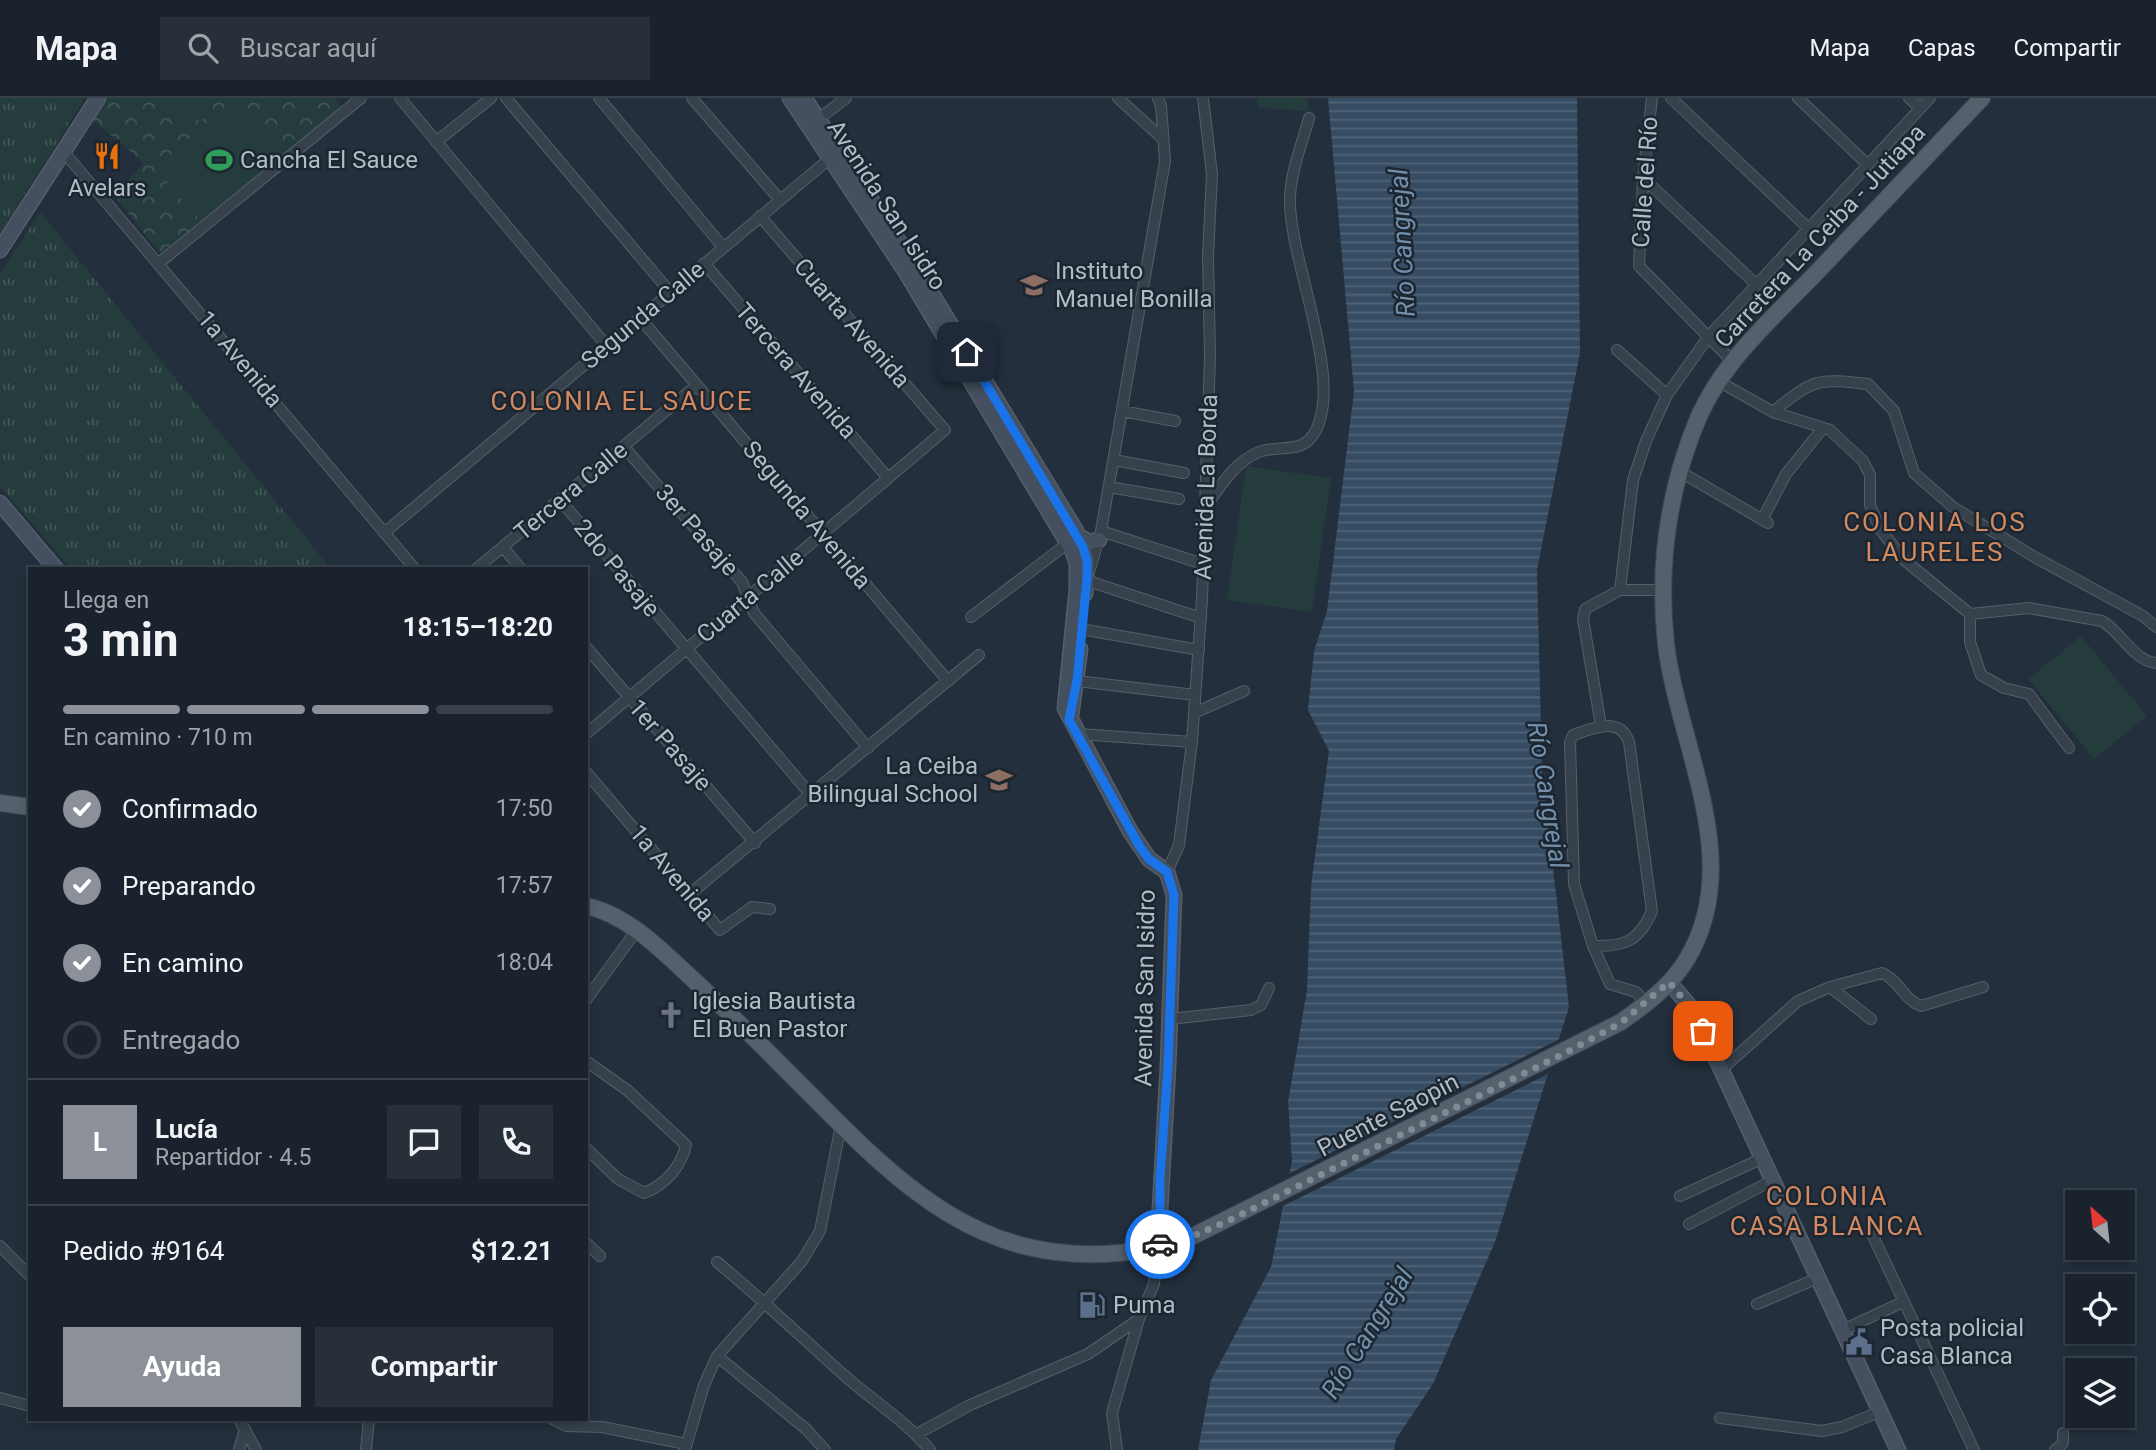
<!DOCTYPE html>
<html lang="es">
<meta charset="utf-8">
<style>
:root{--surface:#1a232d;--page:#272f39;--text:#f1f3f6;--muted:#9fa4aa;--line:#384049;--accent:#8c9099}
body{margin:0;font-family:Roboto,sans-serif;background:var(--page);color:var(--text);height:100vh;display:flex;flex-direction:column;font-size:26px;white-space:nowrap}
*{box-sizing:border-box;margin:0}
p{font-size:23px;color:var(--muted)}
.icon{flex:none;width:38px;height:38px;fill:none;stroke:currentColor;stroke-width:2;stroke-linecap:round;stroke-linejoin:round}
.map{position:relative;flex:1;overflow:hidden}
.sheet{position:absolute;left:28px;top:469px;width:560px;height:854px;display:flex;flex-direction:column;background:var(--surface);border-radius:0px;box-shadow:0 4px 10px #0003,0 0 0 2px var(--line)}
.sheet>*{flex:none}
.needle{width:46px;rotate:333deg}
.tools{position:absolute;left:2065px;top:1092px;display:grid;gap:14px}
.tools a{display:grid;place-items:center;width:70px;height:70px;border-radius:0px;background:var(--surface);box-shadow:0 4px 10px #0003,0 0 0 2px var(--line);font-size:35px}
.pin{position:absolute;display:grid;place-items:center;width:60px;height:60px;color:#fff;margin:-30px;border-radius:14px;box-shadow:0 4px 10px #0006}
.courier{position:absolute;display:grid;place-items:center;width:70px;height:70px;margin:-35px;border:5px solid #1a73e8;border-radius:50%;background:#fff;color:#222;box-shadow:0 2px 9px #0007}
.head em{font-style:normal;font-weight:700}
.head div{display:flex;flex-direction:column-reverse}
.head{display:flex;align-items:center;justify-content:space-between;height:119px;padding:0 35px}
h1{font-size:46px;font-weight:700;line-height:52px}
.bar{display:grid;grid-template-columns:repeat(4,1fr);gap:10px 7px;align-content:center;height:84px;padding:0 35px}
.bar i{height:9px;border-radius:5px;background:var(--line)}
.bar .active{background:var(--accent)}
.bar p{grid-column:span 4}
.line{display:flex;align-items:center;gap:18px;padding:0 35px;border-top:2px solid var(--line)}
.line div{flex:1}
.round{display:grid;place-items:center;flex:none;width:74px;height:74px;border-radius:0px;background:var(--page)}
ol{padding:0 35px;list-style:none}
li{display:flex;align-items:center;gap:21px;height:77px}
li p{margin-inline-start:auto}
li .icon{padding:7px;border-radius:50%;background:var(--accent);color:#fff;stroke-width:4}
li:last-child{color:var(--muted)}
li i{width:38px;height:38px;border:4px solid var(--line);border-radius:50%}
.action{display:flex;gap:14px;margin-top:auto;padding:14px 35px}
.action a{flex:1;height:80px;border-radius:0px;background:var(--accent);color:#fff;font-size:28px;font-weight:700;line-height:80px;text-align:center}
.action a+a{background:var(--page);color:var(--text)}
header{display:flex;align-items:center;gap:42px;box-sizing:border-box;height:98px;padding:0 35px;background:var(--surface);border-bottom:2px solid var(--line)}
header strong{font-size:33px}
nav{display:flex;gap:38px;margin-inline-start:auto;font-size:24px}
.search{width:490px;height:63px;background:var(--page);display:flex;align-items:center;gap:18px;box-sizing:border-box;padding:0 24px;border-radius:0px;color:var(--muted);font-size:26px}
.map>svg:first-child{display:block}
.grass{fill:url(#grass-tufts)}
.forest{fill:url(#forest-crowns)}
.garden{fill:#253c3d}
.water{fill:url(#water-rules)}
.pier{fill:#232f3c}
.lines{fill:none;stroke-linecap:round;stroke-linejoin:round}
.street-casing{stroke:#555f6a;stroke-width:12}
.secondary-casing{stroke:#555f6a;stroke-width:17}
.primary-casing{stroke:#404a55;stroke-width:18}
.street{stroke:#36414c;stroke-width:10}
.secondary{stroke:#44505f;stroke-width:14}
.primary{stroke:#54606c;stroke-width:16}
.done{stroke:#808b96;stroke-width:7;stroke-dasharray:0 12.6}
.route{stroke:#1a73e8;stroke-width:9}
.labels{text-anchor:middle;stroke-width:5;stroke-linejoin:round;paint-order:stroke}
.poi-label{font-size:24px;fill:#b2bcc7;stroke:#1c2631;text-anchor:start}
.street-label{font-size:24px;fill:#b2bcc7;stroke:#1c2631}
.water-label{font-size:26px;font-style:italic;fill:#728fab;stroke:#1c2631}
.neighbourhood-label{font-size:26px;letter-spacing:2px;fill:#d48a60;stroke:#1c2631}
</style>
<header>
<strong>Mapa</strong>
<div class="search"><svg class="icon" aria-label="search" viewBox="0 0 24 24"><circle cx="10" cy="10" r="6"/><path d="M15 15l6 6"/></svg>Buscar aquí</div>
<nav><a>Mapa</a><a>Capas</a><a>Compartir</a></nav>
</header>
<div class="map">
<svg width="2156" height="1352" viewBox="0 0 2156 1352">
<defs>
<pattern id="grass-tufts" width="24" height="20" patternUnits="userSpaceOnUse" patternTransform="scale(1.75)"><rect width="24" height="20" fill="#253c3d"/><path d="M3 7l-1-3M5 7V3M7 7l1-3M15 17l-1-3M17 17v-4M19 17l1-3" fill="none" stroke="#425658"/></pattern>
<pattern id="forest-crowns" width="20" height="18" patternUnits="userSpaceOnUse" patternTransform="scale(1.75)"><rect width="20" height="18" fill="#253c3d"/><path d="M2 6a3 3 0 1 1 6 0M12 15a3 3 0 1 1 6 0" fill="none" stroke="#425658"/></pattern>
<pattern id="water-rules" width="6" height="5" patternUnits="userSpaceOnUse" patternTransform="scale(1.75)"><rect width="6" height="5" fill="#364c63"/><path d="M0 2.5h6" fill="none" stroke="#516478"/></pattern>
</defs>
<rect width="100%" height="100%" fill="#232f3c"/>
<!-- grass -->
<path class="grass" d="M0,0H85L0,135Z
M40,114L331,471H71L0,388V176Z"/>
<!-- forest -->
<path class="forest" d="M107,0H334L343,11L161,157L114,97L144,65L93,22Z"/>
<!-- garden -->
<path class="garden" d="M165,0H215L201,24L164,3Z
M236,0L284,53L202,124L155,70Z
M1257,0H1307L1309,13L1258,10Z
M1246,368L1331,380L1312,514L1227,502Z
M2081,538L2147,618L2094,661L2028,581Z"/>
<!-- water -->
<path class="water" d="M1328,0H1577L1580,255L1537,472L1542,674L1569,909L1495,1144L1433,1286L1396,1341L1394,1352H1198L1211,1282L1271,1169L1292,1063L1288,1004L1307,892L1311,788L1329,653L1308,612L1314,553L1327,513L1354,293Z"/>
<!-- pier -->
<path class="pier" d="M1560,941L1550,975L1279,1110L1286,1077Z"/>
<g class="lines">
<defs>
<path id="street" d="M400,0L606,247
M506,0L670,194
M599,0L723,149
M692,0L780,102
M1118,0L1163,41
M1652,0L1643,80L1639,168L1731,262
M1671,0L1809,131
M1798,0L1868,67
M1909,0L1920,10
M815,24L846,0
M436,44L491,0
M63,53L415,471
M1643,80L1757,187
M159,165L361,0
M704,165L888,380
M640,220L948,583
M1617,252L1667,297
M1718,283L1773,314L1830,332L1863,363L1870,377V407L1880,431L1903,461L1970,516V544L1981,577L2004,590L2029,596L2069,650
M1122,313L1175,323
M1773,314C1813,281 1817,280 1868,286L1894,313L1914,375L1953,409L2031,457L2143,518L2156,529
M624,349L742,484L754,515L868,650
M1114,362L1184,375
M1679,373L1768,425
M1109,389L1179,401
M560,402L811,697
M1205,410C1220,389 1234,364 1259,354C1277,347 1301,356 1313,337C1347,287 1289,163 1290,102C1290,75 1302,46 1309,20
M1762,422L1786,376L1823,330
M1101,433L1203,466
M384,435L834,57
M503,449L521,471
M476,471L697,287
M1090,471L1101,433L1165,63L1161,8L1158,0
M1082,481L1201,520
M1620,492L1633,382L1646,343L1667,297L1709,238L1930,0
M1970,516L2029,510L2102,523C2121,534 2134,563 2156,565
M971,519L1072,442
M1081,531L1199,552
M586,549L755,745
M1077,583L1195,597
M1194,615L1244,593
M1601,628L1583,521L1585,511L1620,492H1662
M586,636L945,332L760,118
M1079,636L1192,644
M586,674L720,832L752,809L770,811
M1167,774L1179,747L1192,644L1202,501L1210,259L1208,158L1212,76L1203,0
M691,795L979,557
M1593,848C1625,849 1639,843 1652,813L1629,644C1620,618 1594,630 1573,637L1570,644L1574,786L1593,848L1610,886L1636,894L1647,906
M1830,889L1871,921
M586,902L636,833
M1170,921L1251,912L1261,907L1269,890
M586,963L627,992L686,1047C681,1069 665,1087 644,1095L618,1081L586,1050
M1721,972L1798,903L1830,889L1882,875C1899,882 1904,902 1921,908L1983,889
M1680,1098L1763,1060
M1689,1126L1773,1082
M1871,1134L1974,1352
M586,1145L600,1158
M0,1148L30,1178
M717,1164C762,1201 802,1240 845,1278C873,1303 906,1323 930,1352
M1757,1206L1818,1180
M1843,1232L1903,1204
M717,1258L806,1331L825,1352
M0,1300L30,1308
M1720,1320L1822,1333L1842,1329L1879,1314
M239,1321L256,1352
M552,1321L566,1328L602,1329L686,1346
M917,1336L970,1307L1088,1256L1139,1221
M239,1352L245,1331
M366,1352L369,1321
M685,1352L704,1287L717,1258L802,1163L820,1133L841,1027
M1117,1352L1112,1315L1139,1221L1154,1186L1158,1147
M2055,1352L2063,1345V1335"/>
<path id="secondary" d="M790,0L904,171L1073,454L1077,466V491L1065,610L1130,733L1149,761L1167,774L1174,797L1168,969L1158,1147
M804,0L913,165L1076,433L1087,463L1085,496
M0,152L98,0
M0,405L56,471
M1078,438L1089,444L1099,442
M1071,617L1080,551
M1669,884L1694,913L1898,1352"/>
<path id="primary" d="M0,705L30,709
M586,808C630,817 666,857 698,886C738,923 776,962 815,1001C903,1090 982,1167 1119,1155C1143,1153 1167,1145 1191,1139L1621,924C1645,907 1671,888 1687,861C1746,763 1678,647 1666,546C1658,473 1667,401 1693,333C1717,267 1771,222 1818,173C1873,115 1927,58 1982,0"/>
</defs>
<!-- street casing -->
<use href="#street" class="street-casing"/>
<!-- secondary casing -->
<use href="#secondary" class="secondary-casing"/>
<!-- primary casing -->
<use href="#primary" class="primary-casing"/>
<!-- street -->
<use href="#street" class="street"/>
<!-- secondary -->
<use href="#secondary" class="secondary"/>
<!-- primary -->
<use href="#primary" class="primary"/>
</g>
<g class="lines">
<!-- done -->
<path class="done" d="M1160,1146L1191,1139L1230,1122L1567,954L1621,925L1669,884L1694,914L1703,933"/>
<!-- route -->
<path class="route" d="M967,254L1083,449L1087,463V481L1077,583L1069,622L1140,749L1149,761L1167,774L1174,797L1168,969L1160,1080V1146"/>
</g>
<!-- icons -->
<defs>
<symbol id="restaurant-bare" viewBox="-9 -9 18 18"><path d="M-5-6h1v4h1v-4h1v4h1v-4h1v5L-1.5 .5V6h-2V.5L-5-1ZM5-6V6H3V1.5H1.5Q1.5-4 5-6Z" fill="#e8710a" stroke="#1c2631" stroke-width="2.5" paint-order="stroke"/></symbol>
<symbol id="stadium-bare" viewBox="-9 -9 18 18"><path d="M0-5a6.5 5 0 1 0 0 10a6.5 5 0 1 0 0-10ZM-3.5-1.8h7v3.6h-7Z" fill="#2e9e5b" stroke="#1c2631" stroke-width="2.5" paint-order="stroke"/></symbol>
<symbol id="school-bare" viewBox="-9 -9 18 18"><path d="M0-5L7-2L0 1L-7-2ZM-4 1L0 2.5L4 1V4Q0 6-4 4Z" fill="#8d6e63" stroke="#1c2631" stroke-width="2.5" paint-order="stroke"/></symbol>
<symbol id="church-bare" viewBox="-9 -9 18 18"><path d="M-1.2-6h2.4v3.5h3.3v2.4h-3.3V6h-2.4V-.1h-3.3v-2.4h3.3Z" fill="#6b7280" stroke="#1c2631" stroke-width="2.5" paint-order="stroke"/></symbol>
<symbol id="fuel-bare" viewBox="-9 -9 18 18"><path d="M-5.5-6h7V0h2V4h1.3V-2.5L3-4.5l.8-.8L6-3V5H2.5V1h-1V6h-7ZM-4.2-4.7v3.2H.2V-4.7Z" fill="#5c6f8a" stroke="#1c2631" stroke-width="2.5" paint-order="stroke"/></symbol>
<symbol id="civic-bare" viewBox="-9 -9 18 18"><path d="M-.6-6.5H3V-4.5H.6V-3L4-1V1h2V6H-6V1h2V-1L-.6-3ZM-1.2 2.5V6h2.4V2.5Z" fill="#5c6f8a" stroke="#1c2631" stroke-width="2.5" paint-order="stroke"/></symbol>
</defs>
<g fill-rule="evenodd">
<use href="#restaurant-bare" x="88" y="39" width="38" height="38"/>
<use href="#stadium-bare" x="200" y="43" width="38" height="38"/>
<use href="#school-bare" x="1015" y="168" width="38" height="38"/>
<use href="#school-bare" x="980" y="663" width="38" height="38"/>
<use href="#church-bare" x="652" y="898" width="38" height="38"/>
<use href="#fuel-bare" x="1073" y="1188" width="38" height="38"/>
<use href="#civic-bare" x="1840" y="1225" width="38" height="38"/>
</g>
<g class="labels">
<!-- poi labels -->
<g class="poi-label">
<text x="240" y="70">Cancha El Sauce</text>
<text x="107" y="98" text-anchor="middle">Avelars</text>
<text x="1055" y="181">Instituto<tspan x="1055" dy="28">Manuel Bonilla</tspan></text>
<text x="978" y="676" text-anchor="end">La Ceiba<tspan x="978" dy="28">Bilingual School</tspan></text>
<text x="692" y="911">Iglesia Bautista<tspan x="692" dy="28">El Buen Pastor</tspan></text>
<text x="1113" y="1215">Puma</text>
<text x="1880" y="1238">Posta policial<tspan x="1880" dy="28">Casa Blanca</tspan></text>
</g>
<!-- street labels -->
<g class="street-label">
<text transform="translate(1645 84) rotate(-86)" y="8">Calle del Río</text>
<text transform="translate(887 107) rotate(57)" y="8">Avenida San Isidro</text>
<text transform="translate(1820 138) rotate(-47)" y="8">Carretera La Ceiba - Jutiapa</text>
<text transform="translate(643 217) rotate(-40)" y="8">Segunda Calle</text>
<text transform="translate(852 225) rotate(49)" y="8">Cuarta Avenida</text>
<text transform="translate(240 261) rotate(50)" y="8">1a Avenida</text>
<text transform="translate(796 273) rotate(49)" y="8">Tercera Avenida</text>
<text transform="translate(1206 389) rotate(-88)" y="8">Avenida La Borda</text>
<text transform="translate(571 393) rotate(-40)" y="8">Tercera Calle</text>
<text transform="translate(807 417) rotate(50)" y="8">Segunda Avenida</text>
<text transform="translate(697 432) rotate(49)" y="8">3er Pasaje</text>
<text transform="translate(617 470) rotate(50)" y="8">2do Pasaje</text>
<text transform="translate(750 498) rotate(-40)" y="8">Cuarta Calle</text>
<text transform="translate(670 647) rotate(49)" y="8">1er Pasaje</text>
<text transform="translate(672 775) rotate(50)" y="8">1a Avenida</text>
<text transform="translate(1145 890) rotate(-89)" y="8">Avenida San Isidro</text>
<text transform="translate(1388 1017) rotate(-27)" y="8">Puente Saopin</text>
</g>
<!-- water labels -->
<g class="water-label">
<text transform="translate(1402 145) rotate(-93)" y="9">Río Cangrejal</text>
<text transform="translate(1548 697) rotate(81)" y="9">Río Cangrejal</text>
<text transform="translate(1367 1235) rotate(-58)" y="9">Río Cangrejal</text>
</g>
<!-- neighbourhood labels -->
<g class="neighbourhood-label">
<text x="622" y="312">COLONIA EL SAUCE</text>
<text x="1935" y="433">COLONIA LOS<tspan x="1935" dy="30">LAURELES</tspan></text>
<text x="1827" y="1107">COLONIA<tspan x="1827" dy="30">CASA BLANCA</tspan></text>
</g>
</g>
</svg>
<div class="tools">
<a><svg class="needle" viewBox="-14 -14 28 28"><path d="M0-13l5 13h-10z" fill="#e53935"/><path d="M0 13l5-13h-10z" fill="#9fa4aa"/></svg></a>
<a><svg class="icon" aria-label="locate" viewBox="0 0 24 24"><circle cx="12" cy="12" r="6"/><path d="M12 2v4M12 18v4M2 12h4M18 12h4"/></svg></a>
<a><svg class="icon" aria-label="layers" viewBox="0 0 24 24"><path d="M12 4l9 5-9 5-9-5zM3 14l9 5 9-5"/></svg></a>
</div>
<div class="pin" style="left:1703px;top:933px;background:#ea580c"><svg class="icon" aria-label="bag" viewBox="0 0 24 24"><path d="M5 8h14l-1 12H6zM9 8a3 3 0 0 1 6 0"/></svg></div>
<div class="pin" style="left:967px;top:254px;background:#1f2937"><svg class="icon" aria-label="home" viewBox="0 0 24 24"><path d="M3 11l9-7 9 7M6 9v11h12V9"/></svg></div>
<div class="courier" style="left:1160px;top:1146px"><svg class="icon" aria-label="car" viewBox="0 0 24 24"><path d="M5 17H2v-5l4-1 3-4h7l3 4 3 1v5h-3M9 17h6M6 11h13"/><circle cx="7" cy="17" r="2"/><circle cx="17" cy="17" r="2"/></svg></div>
<section class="sheet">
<div class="head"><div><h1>3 min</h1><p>Llega en</p></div><em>18:15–18:20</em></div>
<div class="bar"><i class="active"></i><i class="active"></i><i class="active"></i><i></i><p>En camino · 710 m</p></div>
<ol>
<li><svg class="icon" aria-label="check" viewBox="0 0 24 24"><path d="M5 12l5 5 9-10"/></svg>Confirmado<p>17:50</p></li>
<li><svg class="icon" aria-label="check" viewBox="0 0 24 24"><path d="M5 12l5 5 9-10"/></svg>Preparando<p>17:57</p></li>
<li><svg class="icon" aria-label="check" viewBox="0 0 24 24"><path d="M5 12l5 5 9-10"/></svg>En camino<p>18:04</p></li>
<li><i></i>Entregado</li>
</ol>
<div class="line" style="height:126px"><b class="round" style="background:var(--accent);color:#fff">L</b><div><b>Lucía</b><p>Repartidor · 4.5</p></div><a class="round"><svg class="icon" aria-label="chat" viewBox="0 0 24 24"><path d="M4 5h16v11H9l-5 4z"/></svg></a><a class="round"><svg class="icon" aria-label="phone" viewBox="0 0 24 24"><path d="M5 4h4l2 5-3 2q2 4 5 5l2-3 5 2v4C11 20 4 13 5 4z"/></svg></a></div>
<div class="line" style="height:91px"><div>Pedido #9164</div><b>$12.21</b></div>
<div class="action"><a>Ayuda</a><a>Compartir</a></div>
</section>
</div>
